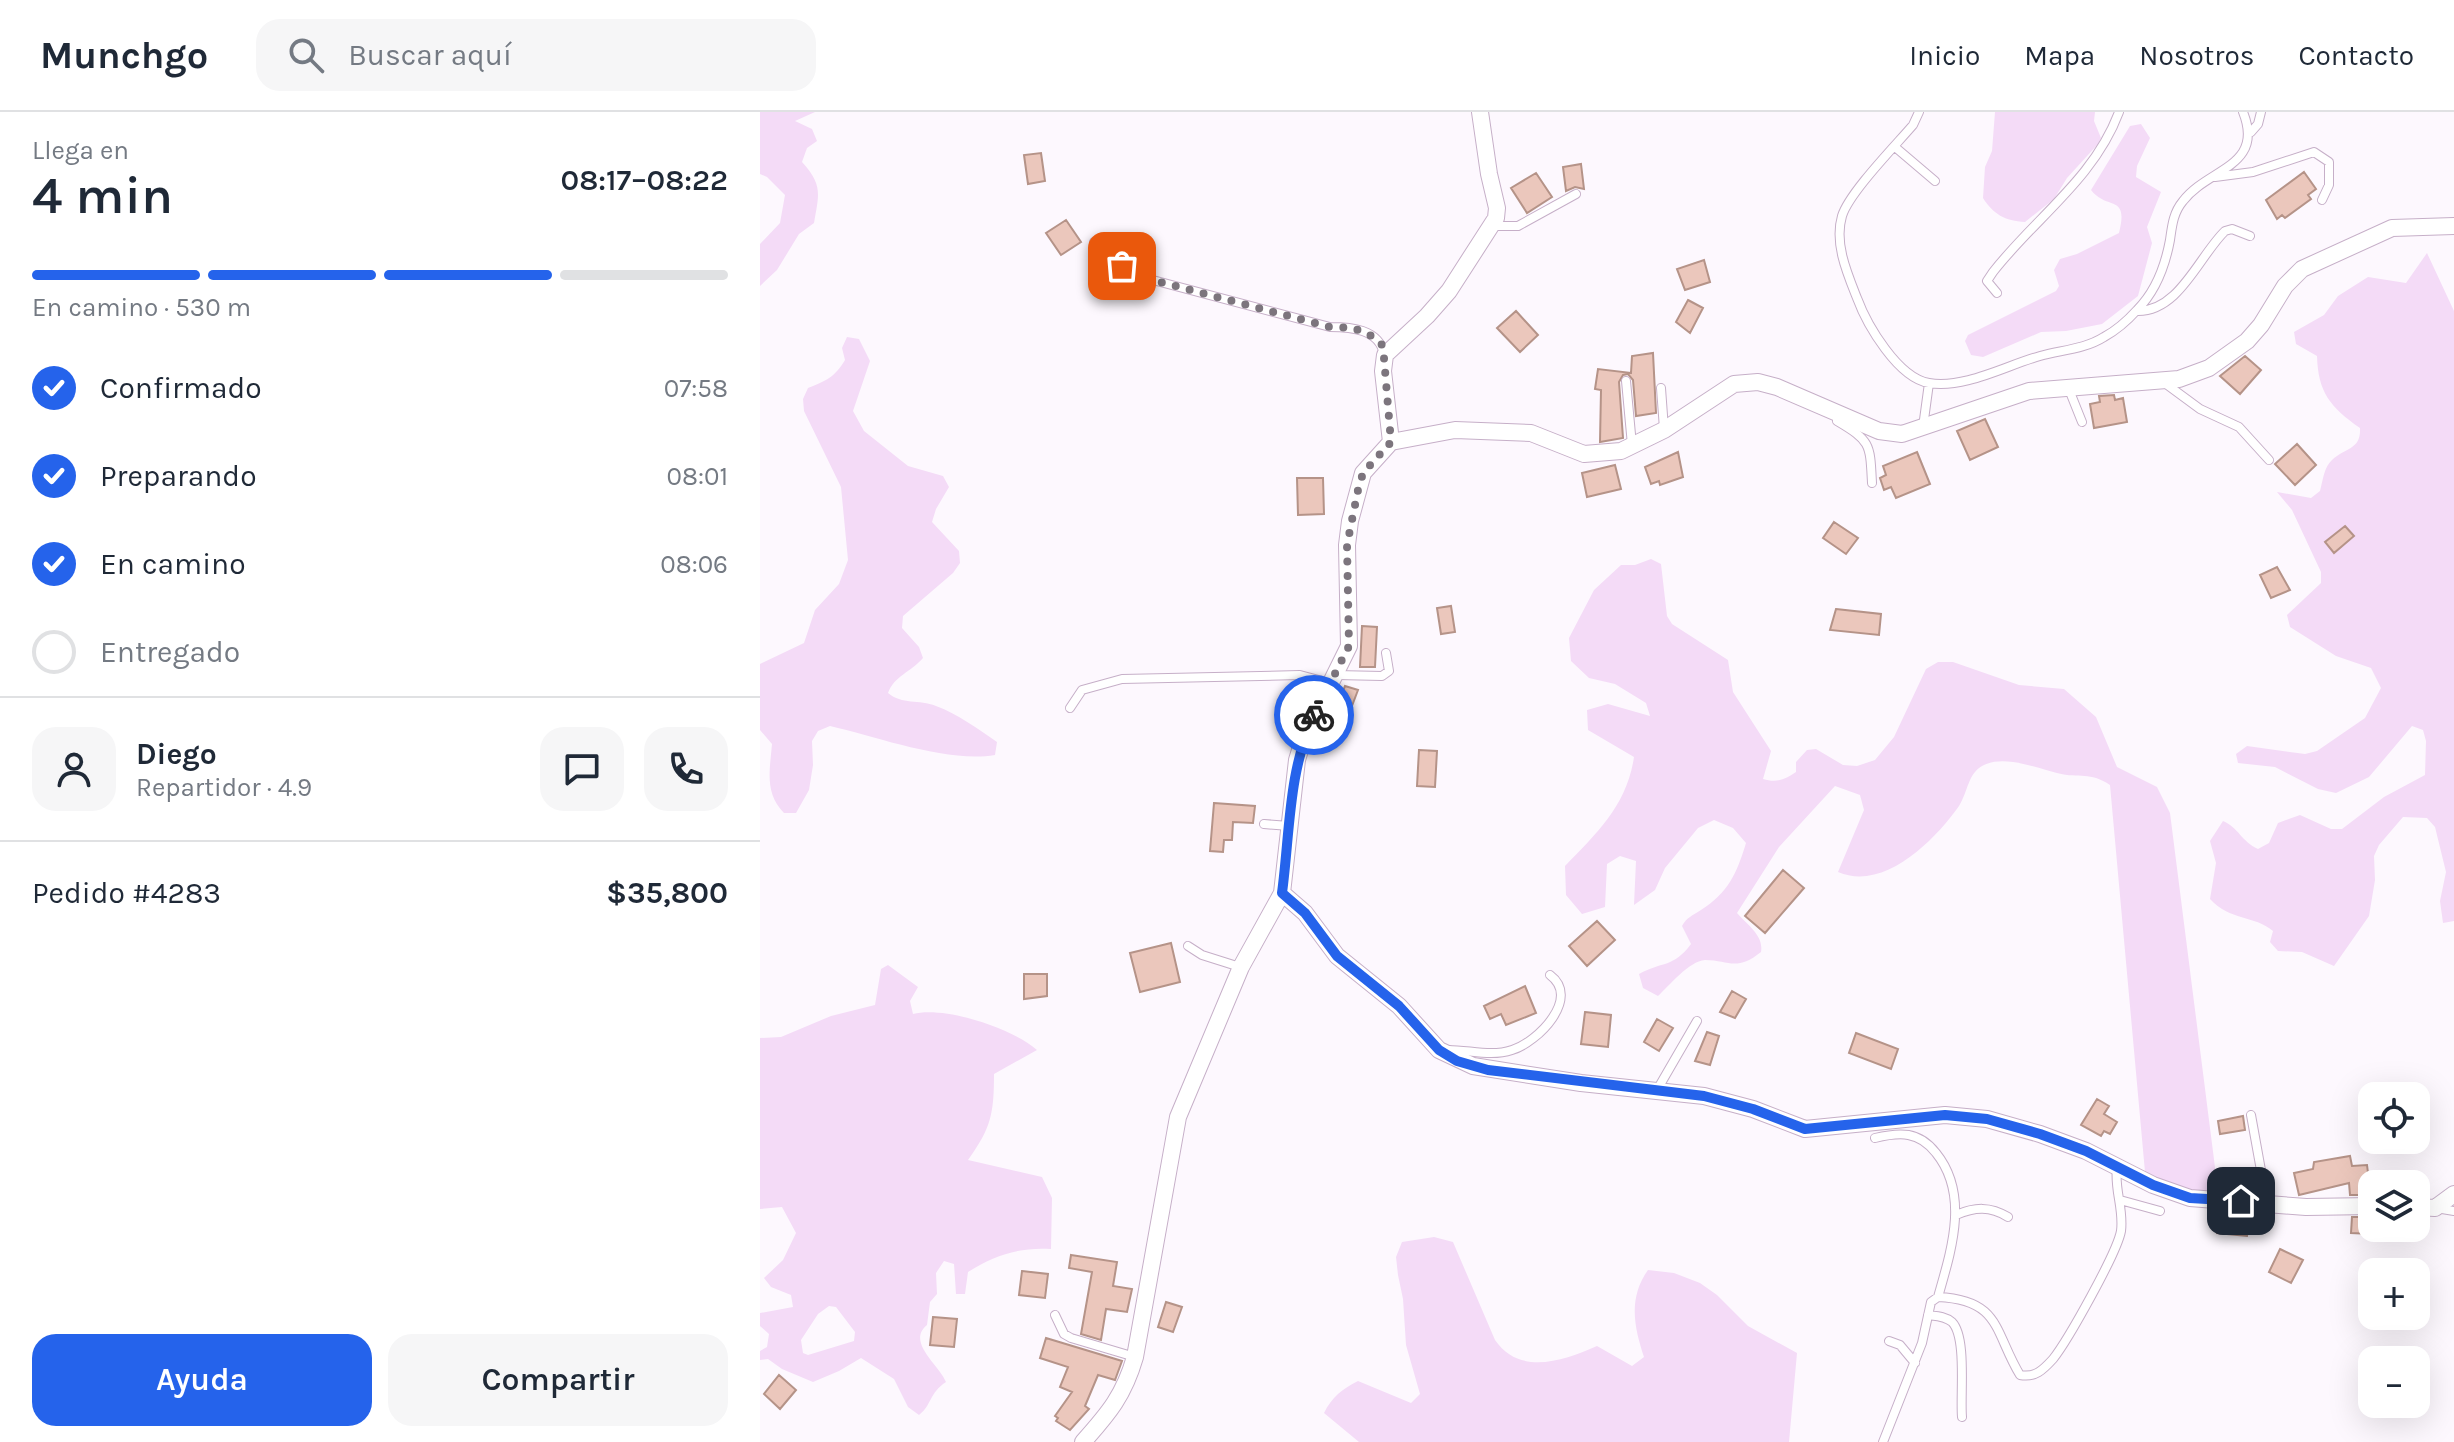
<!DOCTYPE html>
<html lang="es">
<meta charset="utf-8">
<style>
:root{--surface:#fff;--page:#f6f6f7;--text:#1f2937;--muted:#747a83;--line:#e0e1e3;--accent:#2563eb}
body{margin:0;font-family:Karla,sans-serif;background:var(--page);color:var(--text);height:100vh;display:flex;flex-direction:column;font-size:30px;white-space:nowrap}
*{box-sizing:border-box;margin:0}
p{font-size:26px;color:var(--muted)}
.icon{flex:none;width:44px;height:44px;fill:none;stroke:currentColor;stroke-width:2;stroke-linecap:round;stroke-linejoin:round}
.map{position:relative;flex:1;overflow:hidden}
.side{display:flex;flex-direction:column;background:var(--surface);width:760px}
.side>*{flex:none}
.tools{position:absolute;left:1598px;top:970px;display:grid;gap:16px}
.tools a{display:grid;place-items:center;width:72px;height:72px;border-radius:16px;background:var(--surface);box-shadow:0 8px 32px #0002;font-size:40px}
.pin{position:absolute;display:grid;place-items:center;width:68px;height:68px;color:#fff;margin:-34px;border-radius:16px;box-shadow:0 4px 12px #0006}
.courier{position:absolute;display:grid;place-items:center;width:80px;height:80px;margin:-40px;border:6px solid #2563eb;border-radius:50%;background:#fff;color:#222;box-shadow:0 2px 10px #0007}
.summary em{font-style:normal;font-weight:600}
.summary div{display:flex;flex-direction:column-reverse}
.summary{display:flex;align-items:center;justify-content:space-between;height:136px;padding:0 32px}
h1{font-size:52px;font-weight:600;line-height:60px}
.bar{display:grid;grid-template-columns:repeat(4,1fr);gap:12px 8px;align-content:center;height:96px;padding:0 32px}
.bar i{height:10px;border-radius:6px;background:var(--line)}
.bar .on{background:var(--accent)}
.bar p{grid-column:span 4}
.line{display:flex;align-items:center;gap:20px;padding:0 32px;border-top:2px solid var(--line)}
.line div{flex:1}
.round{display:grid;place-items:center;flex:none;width:84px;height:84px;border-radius:24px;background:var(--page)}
ol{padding:0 32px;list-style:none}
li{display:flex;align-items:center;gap:24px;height:88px}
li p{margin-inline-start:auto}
li .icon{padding:8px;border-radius:50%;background:var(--accent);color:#fff;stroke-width:4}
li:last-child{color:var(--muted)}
li i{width:44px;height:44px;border:4px solid var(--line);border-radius:50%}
.button{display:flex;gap:16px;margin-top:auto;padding:16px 32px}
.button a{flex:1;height:92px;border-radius:24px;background:var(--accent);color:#fff;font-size:32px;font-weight:600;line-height:92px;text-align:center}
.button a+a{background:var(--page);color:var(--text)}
header{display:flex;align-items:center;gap:48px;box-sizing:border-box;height:112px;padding:0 40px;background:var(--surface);border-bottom:2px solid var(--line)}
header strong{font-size:38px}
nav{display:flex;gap:44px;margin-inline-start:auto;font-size:28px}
.search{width:560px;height:72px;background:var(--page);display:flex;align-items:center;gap:20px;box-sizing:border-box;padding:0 28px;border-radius:24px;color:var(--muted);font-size:30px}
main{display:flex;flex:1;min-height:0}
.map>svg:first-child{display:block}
.green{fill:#f4dbf7;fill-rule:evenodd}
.building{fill:#ebc7bc;stroke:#b59388;stroke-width:2}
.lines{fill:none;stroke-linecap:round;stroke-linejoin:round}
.lane-casing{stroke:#c6afc8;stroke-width:10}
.street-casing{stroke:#c6afc8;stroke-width:18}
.lane{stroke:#fff;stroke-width:8}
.street{stroke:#fff;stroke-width:16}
.done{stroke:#7c757d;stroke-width:8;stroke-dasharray:0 14.4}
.route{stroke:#2563eb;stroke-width:10}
</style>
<header>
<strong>Munchgo</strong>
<div class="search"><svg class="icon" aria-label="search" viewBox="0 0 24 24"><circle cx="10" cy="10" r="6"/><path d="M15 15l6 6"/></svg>Buscar aquí</div>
<nav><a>Inicio</a><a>Mapa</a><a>Nosotros</a><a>Contacto</a></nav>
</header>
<main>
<section class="side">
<div class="summary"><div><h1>4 min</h1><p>Llega en</p></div><em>08:17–08:22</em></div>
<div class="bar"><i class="on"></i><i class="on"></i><i class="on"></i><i></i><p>En camino · 530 m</p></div>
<ol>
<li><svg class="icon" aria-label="check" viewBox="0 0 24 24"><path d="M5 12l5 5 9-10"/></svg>Confirmado<p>07:58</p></li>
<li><svg class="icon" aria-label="check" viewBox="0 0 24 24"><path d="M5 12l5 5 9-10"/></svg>Preparando<p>08:01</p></li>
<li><svg class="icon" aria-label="check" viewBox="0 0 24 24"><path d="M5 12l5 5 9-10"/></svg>En camino<p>08:06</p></li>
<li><i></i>Entregado</li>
</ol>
<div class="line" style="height:144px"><a class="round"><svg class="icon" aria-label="person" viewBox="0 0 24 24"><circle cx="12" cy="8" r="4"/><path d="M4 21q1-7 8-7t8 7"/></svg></a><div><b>Diego</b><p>Repartidor · 4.9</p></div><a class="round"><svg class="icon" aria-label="chat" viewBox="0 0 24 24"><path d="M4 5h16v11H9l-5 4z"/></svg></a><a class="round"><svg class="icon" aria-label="phone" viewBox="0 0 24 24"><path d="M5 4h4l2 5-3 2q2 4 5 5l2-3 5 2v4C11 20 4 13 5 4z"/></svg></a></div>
<div class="line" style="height:104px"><div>Pedido #4283</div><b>$35,800</b></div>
<div class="button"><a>Ayuda</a><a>Compartir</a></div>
</section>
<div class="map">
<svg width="1694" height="1330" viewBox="0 0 1694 1330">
<rect width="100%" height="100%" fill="#fdf8fe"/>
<!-- green -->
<path class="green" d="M0,0H55L35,9L52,17L57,29L47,36L42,50C63,73 59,82 54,111L39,122L17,158L0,174V132L20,111L25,83L7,65L0,62Z
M1235,0H1335L1334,9L1341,26L1338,32L1307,66L1294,87L1265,110C1245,109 1233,102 1223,86L1225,55L1232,39Z
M1381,12L1390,26L1377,54L1376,65L1401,80L1387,115L1392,131L1378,184L1342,212L1306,219L1281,220L1223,245L1211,243L1205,229L1208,223L1296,179L1299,174L1294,158L1300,147L1317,142L1359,121C1369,81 1347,99 1331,78L1370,14Z
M1667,141L1694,199V809L1683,811L1680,789L1686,760L1675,715L1667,706L1643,705L1619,733L1614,744L1615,768L1609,804L1574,854L1542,840L1518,839L1510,830L1513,819C1494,803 1470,809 1450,787L1456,751L1450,729L1463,709C1478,715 1482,730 1498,737L1509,731L1518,711L1540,703L1571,717H1582L1624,685L1665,663L1666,629L1663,618L1652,614L1609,665L1576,681L1558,677L1515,655L1478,651L1476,642L1487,634L1545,642L1557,639L1605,606L1621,576L1611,556L1576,544L1530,515L1527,503L1561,471V460L1532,398L1517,380L1551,386L1560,379C1563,368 1564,355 1572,348C1586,335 1601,338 1600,316C1570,295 1558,280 1557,244L1536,232L1534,220L1564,203L1578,184L1608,165L1646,171Z
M87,225L99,227L110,249L93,299L104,319L148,354L183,364L189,375L176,397L172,410L199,439L200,451L193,461L143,504L142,516L159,535L163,546C151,560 134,564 128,581C142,593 159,587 176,594C198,602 218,617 237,630L235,643C187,651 118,625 70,614L58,619L52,629L53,653L49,678L36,701H24C4,681 10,657 12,632L0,618V552L44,531L55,498L79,472L88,448L81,375L44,299L43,287L48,276C66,269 75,265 85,248L82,236Z
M891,447L901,452L907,504L912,512L968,548L973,580L1011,639L1003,667C1016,671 1025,668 1036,660V650L1047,638L1056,637L1083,653L1097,654L1115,648L1134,625L1166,557L1178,550H1193L1259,573L1304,577L1336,605L1357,655L1397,675L1410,701L1458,1079C1431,1082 1409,1072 1385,1060L1350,673C1329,659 1321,667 1297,661C1277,656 1245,643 1224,653C1208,660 1208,680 1199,694C1175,728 1124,780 1078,760L1104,698L1100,683L1075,674L1019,735L977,801C987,813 1004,823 1001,840C976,860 969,848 945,848C929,849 909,874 898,884L883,876L879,862C903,849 913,856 931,832L922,814C927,805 932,804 941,798C968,781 977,761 986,731L973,716L954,708L938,716L905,756L895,778L874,793L876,749L860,744L847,752L845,795L822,802L806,783L805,754C837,721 867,693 874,645L828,618L827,598L848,592L890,604L886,591L855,572L829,566L811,549L809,526L834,478L861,453H875Z
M128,853L158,875L150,889L153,902C185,894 252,916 277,938L234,962C234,1002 231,1016 208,1048L282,1065L292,1086L291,1137C260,1135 235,1143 208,1160L205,1182H196L194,1152L184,1149L176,1161L177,1182L170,1190L167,1213C146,1230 179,1253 186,1270C169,1281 172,1293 159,1303L148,1295L134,1267L101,1246L79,1259L53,1270L22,1257L8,1247L0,1248V1239L7,1235L9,1222L0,1214V1201L33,1195L31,1183L11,1175L4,1166L23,1148L36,1121L22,1095L0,1097V926L21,925L71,904L115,893L121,857ZM69,1194L76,1195L95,1220L94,1229L48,1243L43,1241L41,1228L58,1202Z
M674,1125L693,1130L735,1228C760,1264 803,1249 837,1234L872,1254L884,1245C874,1215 868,1186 888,1158L914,1161L940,1171L957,1183L988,1214L1037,1241L1029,1330H599L564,1301C572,1285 582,1277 598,1269L651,1291L660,1282L646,1233L643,1187L638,1163L636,1145L642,1130Z"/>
<!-- building -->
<path class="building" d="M281,41L285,69L268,72L264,43Z
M821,52L824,77L815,75L806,79L803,55Z
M1544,60L1556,77L1548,83L1551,87L1525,106L1522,103L1517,107L1506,88Z
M776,61L792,85L767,101L751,76Z
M306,108L321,130L301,143L286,121Z
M944,148L950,170L925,178L917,157Z
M928,188L943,196L930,221L916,210Z
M756,199L778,223L760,240L737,216Z
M893,241L896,301L876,304L873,268L868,262L863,263L859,270L863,326L840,330L841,278L835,277L838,257L871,261L872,244Z
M1485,244L1501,258L1480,282L1460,264Z
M1354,283L1355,288L1363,286L1367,310L1334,316L1330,292L1340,290L1339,284Z
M1225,307L1238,335L1210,348L1197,319Z
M1537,332L1556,353L1535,373L1515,352Z
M918,340L923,365L900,373L899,369L891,372L885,355Z
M1157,340L1170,372L1136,386L1131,375L1124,378L1120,366L1126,363L1123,354Z
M855,353L861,377L827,385L822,361Z
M537,366H563L564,402L538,403Z
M1074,410L1098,426L1086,442L1063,426Z
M1585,414L1594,424L1574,441L1565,430Z
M1517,455L1530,478L1511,486L1500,463Z
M691,494L695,520L681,522L677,496Z
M1076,497L1121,502L1119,523L1070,518Z
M602,514L617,515L615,555H600Z
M585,574L598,578L587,607L574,603Z
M659,638L677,639L675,675L657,674Z
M454,691L495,694L493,711L473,710L472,728H464L463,740L450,739Z
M1023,758L1044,776L1005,821L985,804Z
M837,809L855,828L827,854L809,834Z
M411,831L420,870L380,880L370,841Z
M264,862H287V884L264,887Z
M765,874L776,901L746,913L741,902L730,907L724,894Z
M972,879L986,887L975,906L960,900Z
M825,900L851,903L848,935L821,932Z
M897,907L913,916L899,939L884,930Z
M947,920L959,924L950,953L935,949Z
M1096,921L1138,937L1131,957L1089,941Z
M1337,987L1349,994L1344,1002L1357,1010L1350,1022L1344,1019L1341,1024L1321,1013Z
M1483,1004L1485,1018L1460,1022L1458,1009Z
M1590,1044L1592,1054L1607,1053L1608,1061H1612V1083H1590L1589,1071L1539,1083L1534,1061L1553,1057L1554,1050Z
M1459,1099L1490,1102L1487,1124L1457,1121Z
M1592,1105H1612V1122L1591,1121Z
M1520,1137L1543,1148L1531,1171L1509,1160Z
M311,1143L357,1150L353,1174L372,1177L367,1200L346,1197L341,1228L321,1222L332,1160L309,1156Z
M262,1159L288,1162L285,1186L259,1183Z
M406,1190L422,1195L413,1220L398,1215Z
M173,1205L197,1207L194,1235L170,1233Z
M286,1226L362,1249L355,1268L338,1263L325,1294L329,1297L310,1318L296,1309L298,1306L295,1304L312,1280L300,1275L308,1255L280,1246Z
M19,1263L36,1278L20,1297L4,1282Z"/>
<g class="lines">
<defs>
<path id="lane" d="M1159,0L1153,13C1135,34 1089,81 1082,104C1074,131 1087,161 1097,186C1107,213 1138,266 1169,271C1205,277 1247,253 1280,244C1302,238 1325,237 1344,225C1355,219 1368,208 1377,198C1396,179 1405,155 1410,128C1412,114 1413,101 1423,89C1448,56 1505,55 1483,0
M1491,20L1498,12L1501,0
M1135,35L1175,69
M1455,65L1493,60L1554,40L1569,50V73L1562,88
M731,114H758L816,82
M334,130L362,154L389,167L570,215C591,215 619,217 624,242
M1237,181L1227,169L1233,160C1275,106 1334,67 1359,0
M1377,199C1419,200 1439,144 1465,119L1472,117L1490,124
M866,269L872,333
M1402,269L1440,297L1479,315L1509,348
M1308,275L1322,310
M901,276L904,317
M1077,309C1111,329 1110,332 1112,371
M1163,315L1169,271
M576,563L622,564L629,559L626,541
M310,596L322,578L362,567L540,563L570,571
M504,712L529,714
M428,834L442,843L480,855
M688,938C710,938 731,945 752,938C778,930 821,886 790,863
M897,978L937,909
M1491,1003L1504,1075L1500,1091
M1115,1026C1140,1020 1159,1019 1176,1041C1210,1083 1191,1139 1178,1185
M1360,1088L1400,1099
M1676,1096L1694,1099
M1196,1103C1215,1095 1230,1094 1248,1105
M295,1203L304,1222L311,1226L375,1245
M1168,1203C1176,1204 1185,1204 1192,1210C1207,1225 1200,1283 1202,1305
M1129,1229L1140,1233L1155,1251
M1123,1330L1162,1231L1171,1190L1178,1185C1241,1188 1234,1220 1260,1263C1275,1266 1283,1258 1293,1247C1308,1228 1357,1141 1361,1119C1364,1097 1354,1077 1357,1056"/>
<path id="street" d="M631,330L623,259L625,243L667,204L689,179L736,106L737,96L729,62L720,0
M522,781L545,801L577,844L639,894L679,938L713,954L821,971L944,984L993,997L1045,1017L1185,1003L1227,1007L1280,1022L1326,1039L1393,1073L1430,1086L1546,1095L1612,1094
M1656,1095L1675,1096L1694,1082
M323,1330C349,1301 364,1283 375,1245L418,1005L481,855L522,781L537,648L544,625L589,534L587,433L590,409L603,361L631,330L695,318L771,321L824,342L861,339L904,318L974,272L998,270L1017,275L1119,319L1142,322L1269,279L1419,267L1449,256L1487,229L1501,213L1525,174L1542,157L1632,116L1694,114"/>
</defs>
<!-- lane casing -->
<use href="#lane" class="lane-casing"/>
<!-- street casing -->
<use href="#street" class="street-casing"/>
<!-- lane -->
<use href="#lane" class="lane"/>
<!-- street -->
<use href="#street" class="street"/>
</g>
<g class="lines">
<!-- done -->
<path class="done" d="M362,154L389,167L570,215C592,215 607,217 623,234L631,330L603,361L598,378L587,433L589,534L554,603"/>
<!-- route -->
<path class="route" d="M554,603C528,660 530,721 522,781L545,801L577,844L639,894L679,938L697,949L728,958L944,984L993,997L1045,1017L1185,1003L1227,1007L1280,1022L1326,1039L1393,1073L1430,1086L1481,1089"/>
</g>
</svg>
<div class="tools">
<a><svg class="icon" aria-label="locate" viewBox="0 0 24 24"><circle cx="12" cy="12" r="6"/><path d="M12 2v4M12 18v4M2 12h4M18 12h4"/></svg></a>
<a><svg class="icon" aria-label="layers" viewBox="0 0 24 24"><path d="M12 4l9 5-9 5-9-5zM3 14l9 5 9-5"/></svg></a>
<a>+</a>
<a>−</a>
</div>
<div class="pin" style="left:362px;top:154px;background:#ea580c"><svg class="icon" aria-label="bag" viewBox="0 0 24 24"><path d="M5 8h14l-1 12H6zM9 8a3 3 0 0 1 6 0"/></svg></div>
<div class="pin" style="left:1481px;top:1089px;background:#1f2937"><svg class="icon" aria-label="home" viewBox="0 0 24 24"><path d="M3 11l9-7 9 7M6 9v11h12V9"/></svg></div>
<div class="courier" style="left:554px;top:603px"><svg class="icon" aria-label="bike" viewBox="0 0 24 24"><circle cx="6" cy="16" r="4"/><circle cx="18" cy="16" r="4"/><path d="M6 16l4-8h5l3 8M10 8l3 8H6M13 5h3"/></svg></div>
</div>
</main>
